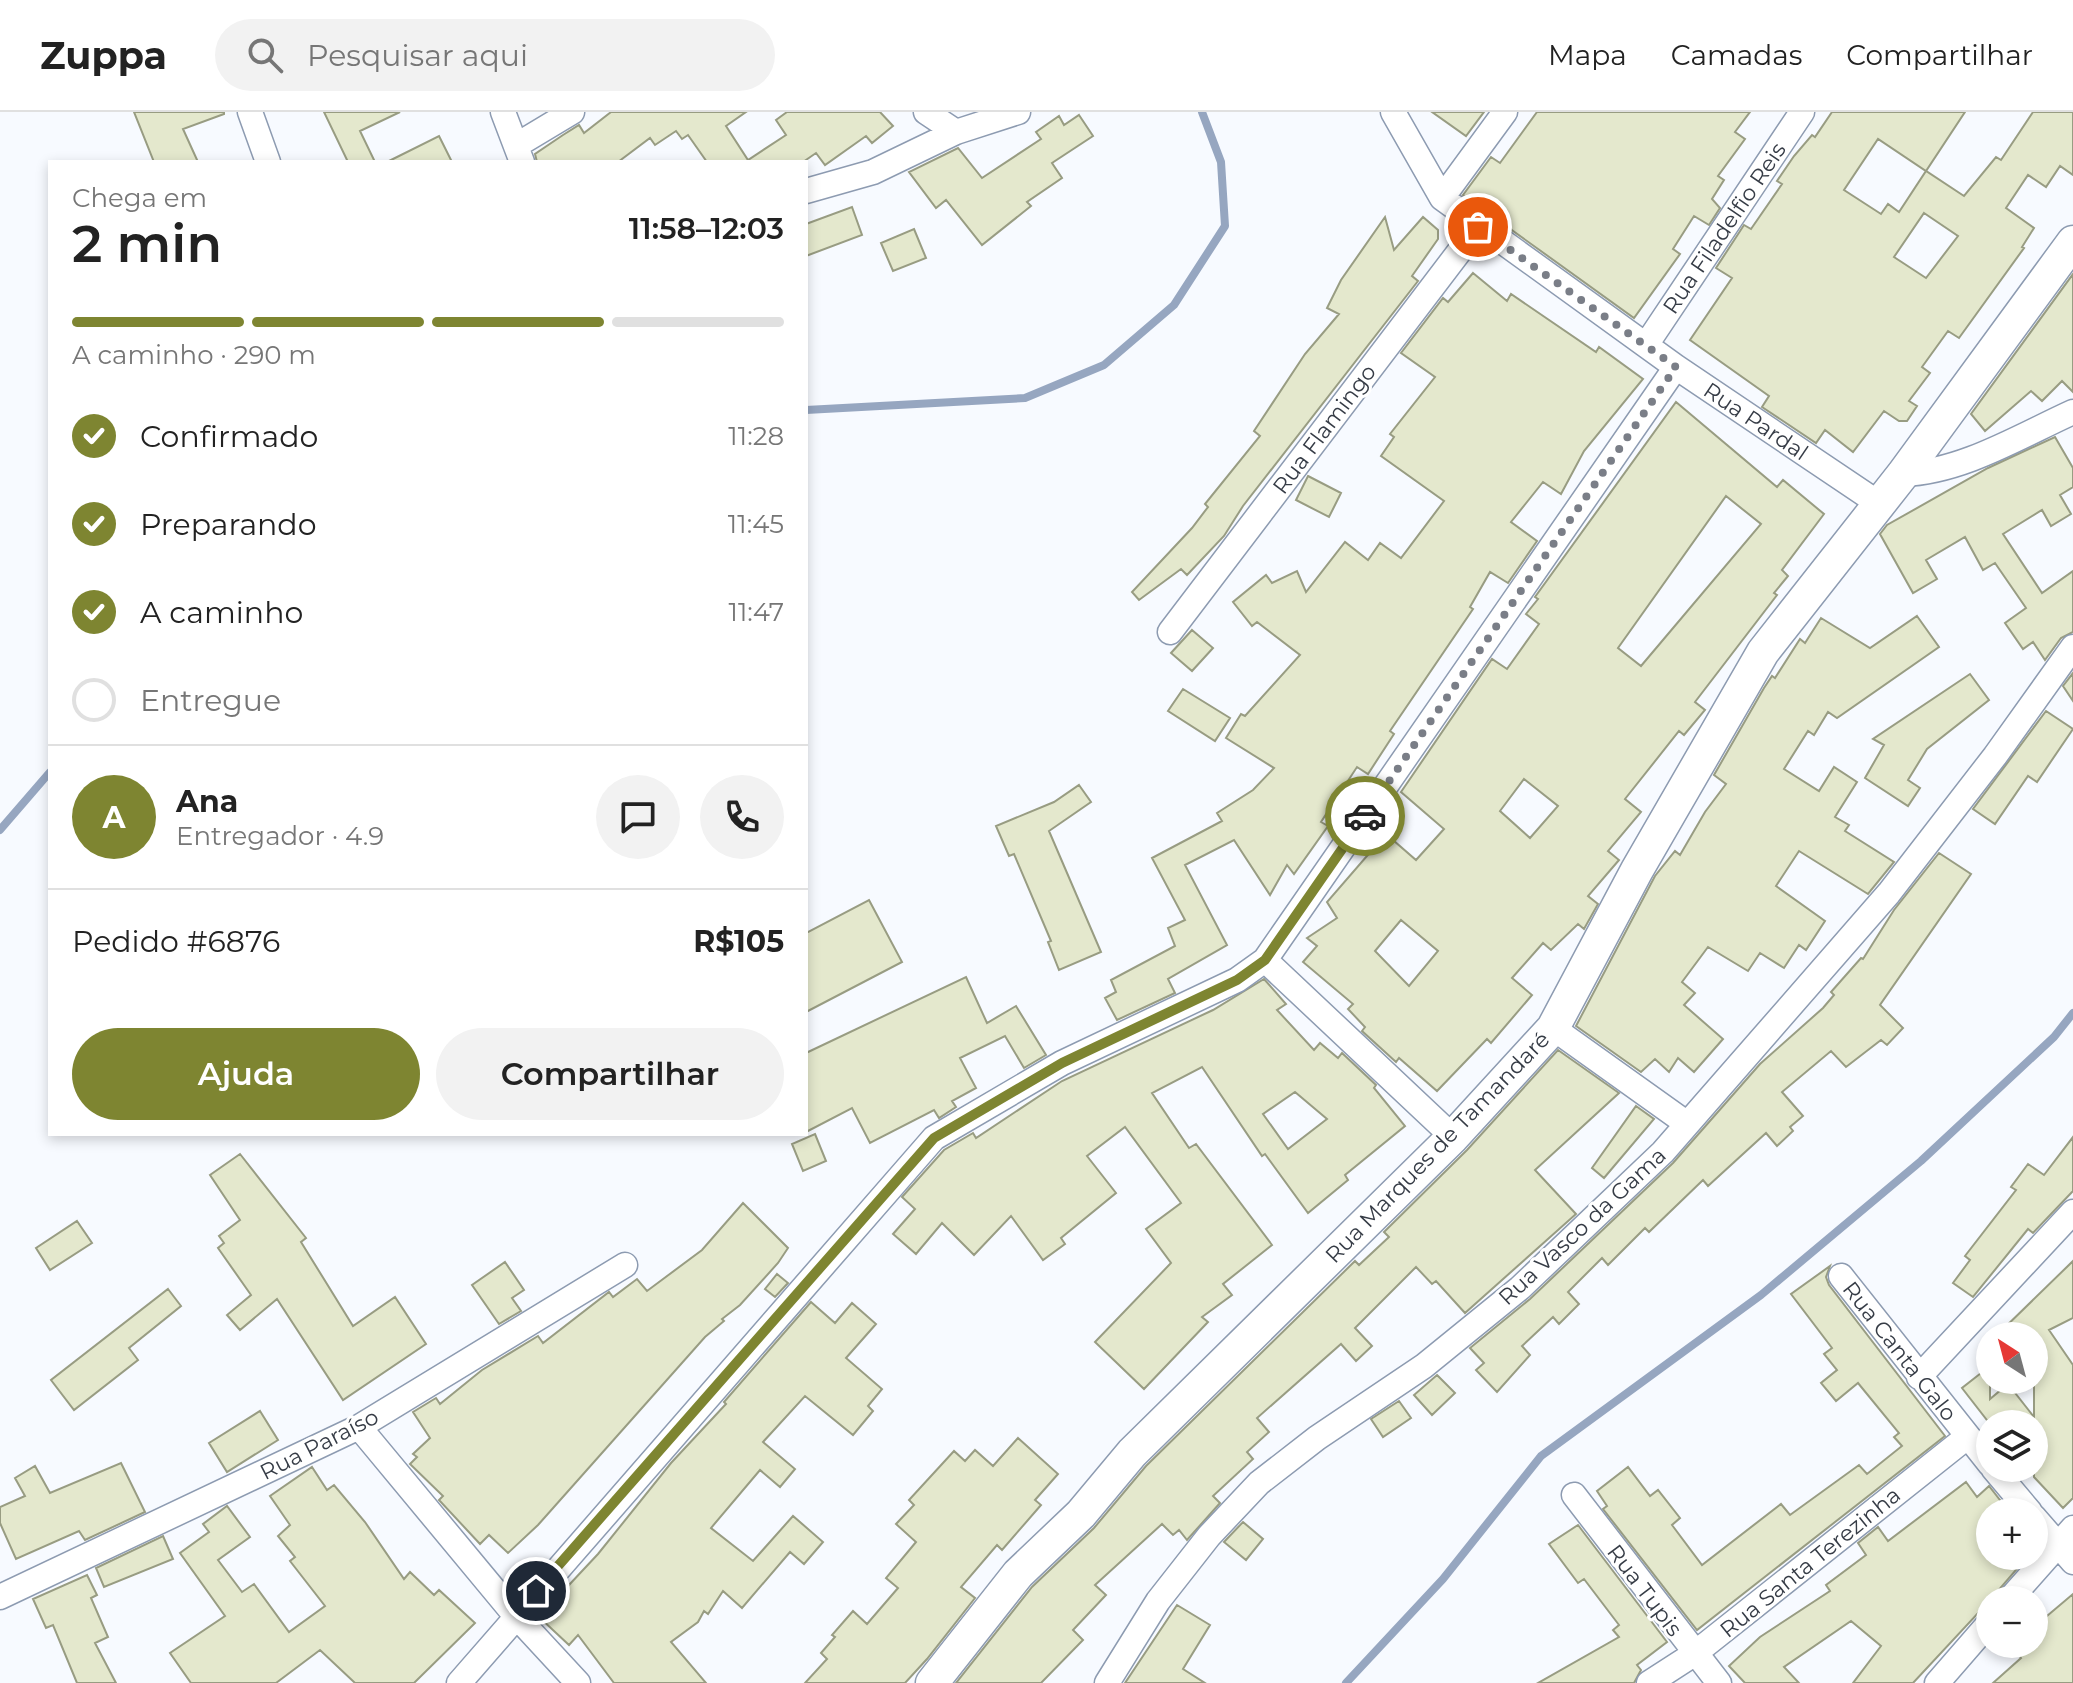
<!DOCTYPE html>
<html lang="pt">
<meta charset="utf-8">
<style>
:root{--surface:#fff;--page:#f2f2f2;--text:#222;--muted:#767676;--line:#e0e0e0;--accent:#7e8531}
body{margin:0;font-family:Montserrat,sans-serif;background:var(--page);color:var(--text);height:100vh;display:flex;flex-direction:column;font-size:30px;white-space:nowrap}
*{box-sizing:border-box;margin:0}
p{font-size:26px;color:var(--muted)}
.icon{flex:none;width:44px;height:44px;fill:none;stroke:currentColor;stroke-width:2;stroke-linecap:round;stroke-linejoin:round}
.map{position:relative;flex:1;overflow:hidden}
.sheet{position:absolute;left:48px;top:48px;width:760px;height:976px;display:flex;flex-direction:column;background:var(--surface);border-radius:0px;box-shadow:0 4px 12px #0003}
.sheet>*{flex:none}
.needle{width:52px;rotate:324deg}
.controls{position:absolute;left:1976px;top:1210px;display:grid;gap:16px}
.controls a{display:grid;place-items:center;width:72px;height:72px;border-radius:50%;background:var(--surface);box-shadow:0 4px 12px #0003;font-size:40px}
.pin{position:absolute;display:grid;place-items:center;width:68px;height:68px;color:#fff;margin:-34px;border:4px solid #fff;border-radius:50%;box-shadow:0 2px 8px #0007}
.courier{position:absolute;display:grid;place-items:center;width:80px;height:80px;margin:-40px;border:6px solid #7e8531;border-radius:50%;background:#fff;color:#222;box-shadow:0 2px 10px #0007}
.head em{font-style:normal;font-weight:600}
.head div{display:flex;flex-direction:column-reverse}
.head{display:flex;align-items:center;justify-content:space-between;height:136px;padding:0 24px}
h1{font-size:52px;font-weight:600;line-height:60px}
.bar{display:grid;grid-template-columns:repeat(4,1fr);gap:12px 8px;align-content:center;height:96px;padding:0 24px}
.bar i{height:10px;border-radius:6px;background:var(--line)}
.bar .current{background:var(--accent)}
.bar p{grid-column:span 4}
.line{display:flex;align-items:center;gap:20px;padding:0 24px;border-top:2px solid var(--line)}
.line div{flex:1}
.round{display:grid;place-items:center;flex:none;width:84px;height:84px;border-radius:42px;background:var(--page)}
ol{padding:0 24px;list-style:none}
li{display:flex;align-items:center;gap:24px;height:88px}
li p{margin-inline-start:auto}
li .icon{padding:8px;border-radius:50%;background:var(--accent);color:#fff;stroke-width:4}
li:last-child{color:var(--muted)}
li i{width:44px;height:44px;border:4px solid var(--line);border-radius:50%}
.cta{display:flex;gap:16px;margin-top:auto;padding:16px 24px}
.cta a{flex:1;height:92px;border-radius:48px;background:var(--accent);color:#fff;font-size:32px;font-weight:600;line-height:92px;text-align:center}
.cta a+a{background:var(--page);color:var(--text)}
header{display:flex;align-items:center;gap:48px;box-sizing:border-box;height:112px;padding:0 40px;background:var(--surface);border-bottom:2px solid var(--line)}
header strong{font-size:38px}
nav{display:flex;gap:44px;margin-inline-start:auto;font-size:28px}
.search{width:560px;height:72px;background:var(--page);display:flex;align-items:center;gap:20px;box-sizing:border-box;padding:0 28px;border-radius:44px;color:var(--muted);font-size:30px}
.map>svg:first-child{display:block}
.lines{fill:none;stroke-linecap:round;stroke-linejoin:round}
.stream{stroke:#96a6c0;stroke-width:8}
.building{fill:#e4e8cd;stroke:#989c82;stroke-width:2;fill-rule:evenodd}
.street-casing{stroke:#8d9bb1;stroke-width:27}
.secondary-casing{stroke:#8d9bb1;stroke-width:35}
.street{stroke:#fff;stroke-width:24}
.secondary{stroke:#fff;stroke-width:32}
.done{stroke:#7a7e87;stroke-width:8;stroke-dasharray:0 14.4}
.route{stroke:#7e8531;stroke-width:10}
.labels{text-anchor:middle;stroke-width:6;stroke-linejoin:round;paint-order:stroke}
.street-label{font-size:22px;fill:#363c46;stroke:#fff}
</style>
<header>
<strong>Zuppa</strong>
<div class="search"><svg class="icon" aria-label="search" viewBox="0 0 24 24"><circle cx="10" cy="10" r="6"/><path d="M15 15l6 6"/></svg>Pesquisar aqui</div>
<nav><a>Mapa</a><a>Camadas</a><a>Compartilhar</a></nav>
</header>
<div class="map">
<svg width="2073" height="1571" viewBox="0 0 2073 1571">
<rect width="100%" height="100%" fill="#f7faff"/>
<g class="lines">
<!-- stream -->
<path class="stream" d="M806,298L1025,286L1104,253L1174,193L1225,114L1221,50L1202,0
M0,718L50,660
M1346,1571L1443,1467L1541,1344L1761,1183L1921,1049L2054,925L2073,901"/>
</g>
<!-- building -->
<path class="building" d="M134,0H224V2L183,17L198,50H154Z
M324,0H400L360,19L375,50H348Z
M611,0H746L726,14L748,48L786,23L776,8L787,0H880L893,14L872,31L866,24L825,53L816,41L803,50H707L688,23L682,27L676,19L655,33L650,26L618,50H537L535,42L563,23L579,13L584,21Z
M1432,0H1484L1466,24Z
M1537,0H1750L1735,20L1745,27L1718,64L1724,68L1712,87L1720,96L1709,113L1694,104L1673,137L1680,142L1634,206L1463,83L1491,45L1500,51Z
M1832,0H1965L1926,59L1878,27L1844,78L1881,102L1888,92L1899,100L1926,59L1964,84L1996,45L2001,48L2033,0H2073V63L2060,54L2046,75L2028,63L2006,96L2034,116L2022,135L2024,136L1959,226L1948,219L1922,255L1930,261L1909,289L1917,294L1907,309H1899L1884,299L1853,340L1825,318L1816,331L1762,295L1769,284L1690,228L1732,166L1716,156L1744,113L1751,117L1782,72L1777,69L1794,44L1812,23L1815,25ZM1924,101L1958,124L1926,166L1894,145Z
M1079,3L1093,24L1052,51L1062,66L1027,90L1031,94L982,133L946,88L936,96L909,60L958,36L982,66L1041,27L1036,20L1059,4L1064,13Z
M439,24L452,50H387Z
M852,95L862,123L806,144V112Z
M1385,105L1394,138L1423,105L1438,118V127L1412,164L1418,169L1243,394L1224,424L1187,463L1181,457L1139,488L1132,480L1192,416L1208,395L1205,392L1260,324L1254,319L1305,242L1339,202L1327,196L1341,168Z
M914,117L926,146L893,159L881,131Z
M1473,161L1507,189L1511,182L1596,240L1599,235L1643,267L1584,339L1561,382L1543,370L1511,410L1537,429L1508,471L1490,460L1470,495L1473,497L1390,619L1394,622L1368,662L1357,655L1321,710L1328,714L1294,762L1287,753L1270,783L1234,728L1185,753L1227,833L1168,867L1175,881L1117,908L1105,886L1116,880L1111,868L1175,834L1168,816L1185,808L1152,746L1222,709L1217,701L1253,678L1274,656L1226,626L1241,602L1245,604L1300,543L1257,510L1252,514L1233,490L1266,463L1272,471L1297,459L1306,480L1345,430L1368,448L1380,431L1401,446L1444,389L1381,344L1394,325L1390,322L1435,265L1401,241L1443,186L1448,190Z
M2073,162V280L2062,269L2042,289L2031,279L1985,319L1971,302Z
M1676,290L1777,375L1783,368L1824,402L1782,458L1788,464L1774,481L1777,483L1695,590L1705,598L1684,623L1679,619L1625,687L1641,700L1608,739L1619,748L1588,784L1598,792L1584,817L1578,812L1551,838L1543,831L1512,866L1532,883L1491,931L1487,927L1437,979L1399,946L1396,950L1362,919L1365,915L1348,897L1353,892L1303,850L1317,834L1307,826L1337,806L1327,790L1386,722L1416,748L1444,717L1401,680L1492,547L1507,557L1539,512L1526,502L1538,487L1535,485ZM1726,384L1761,412L1641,554L1618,536ZM1524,667L1558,694L1530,726L1500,699ZM1401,808L1438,839L1409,874L1375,839Z
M2055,325L2073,356V375L2060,383L2071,402L2051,414L2042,398L2003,422L2042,481L2073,459V520L2061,526L2045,548L2033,530L2023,537L2005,511L2026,496L1995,451L1983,458L1965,425L1926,448L1937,467L1913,481L1880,422L1887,413L1988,356Z
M1308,364L1341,381L1329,405L1296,388Z
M1917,504L1939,535L1837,606L1828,600L1814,623L1808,619L1784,657L1819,679L1834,655L1857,670L1835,705L1849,713L1845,719L1894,750L1868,782L1799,739L1776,774L1825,809L1806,838L1799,833L1784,856L1760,841L1748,859L1708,835L1682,870L1695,881L1684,893L1723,927L1694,960L1678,946L1669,960L1655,947L1641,960L1576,914L1655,764L1675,739L1680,743L1705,700L1726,672L1714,663L1764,576L1772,564L1775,566L1800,527L1805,531L1821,506L1870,536Z
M1192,518L1213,536L1192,559L1171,541Z
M2073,561V589L2063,574Z
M1970,562L1989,588L1927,637L1908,668L1920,676L1908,694L1865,666L1884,633L1873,627Z
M1183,577L1230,606L1215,629L1168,599Z
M2046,599L2073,617L2037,670L2028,664L1995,712L1973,697Z
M1079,673L1091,690L1049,719L1101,840L1059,858L1048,830L1051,829L1014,742L1009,744L996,714L1054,690Z
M1939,741L1971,762L1880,893L1903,916L1887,933L1881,928L1846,955L1831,939L1782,980L1803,1004L1790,1015L1793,1019L1777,1034L1766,1021L1708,1074L1703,1068L1649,1120L1645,1116L1608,1153L1602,1146L1568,1180L1579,1192L1559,1212L1553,1205L1522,1234L1530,1243L1497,1280L1476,1258L1484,1251L1470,1236L1530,1187L1673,1051L1760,952L1823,896L1834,883L1831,880L1861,846L1863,847L1894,798Z
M869,788L902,850L806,900V821Z
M966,865L987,911L1016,894L1046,943L1024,956L1005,924L960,946L976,976L952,989L956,995L939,1006L934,998L870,1031L852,996L806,1020V941Z
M1264,867L1286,892L1277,898L1314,938L1320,931L1338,946L1342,941L1376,973L1374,976L1405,1014L1345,1063L1348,1068L1308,1101L1265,1042L1262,1044L1202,955L1152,981L1189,1036L1196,1032L1272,1133L1223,1172L1232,1183L1202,1205L1208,1210L1144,1277L1095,1230L1171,1151L1146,1117L1181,1091L1125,1015L1087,1044L1116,1081L1061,1126L1065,1132L1043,1148L1011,1104L974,1143L942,1111L916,1142L893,1122L915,1097L902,1085L944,1038L973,1021L976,1026L1062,969L1213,898ZM1295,980L1327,1007L1288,1037L1263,1002Z
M1558,938L1619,981L1535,1058L1576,1102L1465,1201L1436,1169L1432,1172L1416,1155L1355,1216L1372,1234L1356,1249L1341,1232L1257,1306L1269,1320L1247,1340L1253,1347L1213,1384L1220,1391L1187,1428L1179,1418L1173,1423L1162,1412L1095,1473L1106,1483L1073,1518L1083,1528L1041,1571H956L1032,1475L1094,1416L1146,1354L1355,1149L1359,1153L1389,1125L1384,1120L1467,1038Z
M1636,994L1654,1007L1604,1066L1592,1056Z
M815,1022L826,1049L803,1059L792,1032Z
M2073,1025V1079L2033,1121L2028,1117L1973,1185L1953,1171L1970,1148L1965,1144L2016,1078L2011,1075L2028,1052L2044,1063Z
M240,1042L306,1126L301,1130L353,1214L395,1185L426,1232L343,1288L277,1187L240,1218L227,1203L251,1183L218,1136L224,1131L219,1124L240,1108L210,1063Z
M743,1091L788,1136L778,1151L740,1193L722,1207L724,1209L705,1225L538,1413L508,1441L489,1423L480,1432L439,1388L443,1384L410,1352L417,1345L413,1342L430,1326L413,1300L436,1286L440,1292L482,1258L538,1224L543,1231L609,1180L613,1185L637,1167L647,1179L702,1138Z
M77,1109L92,1131L50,1158L36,1136Z
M2073,1149V1206L2049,1218L2073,1253V1386L2063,1396L2034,1365V1312H1990L1962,1276L1990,1254V1287L2008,1272L2034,1305V1224H1996Z
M505,1150L524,1178L512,1186L521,1199L499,1212L472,1173Z
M1830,1154L1826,1165L1829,1173L1945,1324L1697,1518L1603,1397L1607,1394L1597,1379L1628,1355L1650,1384L1658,1378L1680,1406L1672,1413L1702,1453L1781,1392L1790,1403L1859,1353L1867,1362L1902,1334L1894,1325L1899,1321L1858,1271L1836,1289L1821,1271L1837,1258L1824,1242L1832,1236L1791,1182Z
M777,1162L788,1171L775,1185L765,1177Z
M168,1177L181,1194L129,1236L138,1248L74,1298L51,1268Z
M811,1190L835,1211L852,1191L876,1212L846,1246L882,1277L868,1294L873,1299L853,1323L805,1284L763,1330L795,1357L780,1375L760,1358L711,1416L753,1449L793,1404L823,1430L804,1452L790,1440L742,1496L723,1479L708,1502L704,1499L698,1510L671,1530L706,1571H614L578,1523L569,1533L539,1505L598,1442L671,1351L726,1292L724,1290Z
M1437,1263L1455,1281L1432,1303L1414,1283Z
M1399,1289L1411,1306L1383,1325L1371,1307Z
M260,1299L278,1328L227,1360L209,1331Z
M1018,1326L1058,1362L1035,1388L1041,1393L1002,1438L997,1433L961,1475L975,1486L927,1547L905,1571H805L827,1547L821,1541L835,1525L832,1523L853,1499L867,1512L898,1476L886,1466L916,1430L896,1412L914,1393L909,1388L954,1339L965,1349L975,1338L993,1354Z
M121,1351L145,1400L85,1428L79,1419L16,1447L0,1411V1395L25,1384L15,1366L35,1354L50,1381Z
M312,1355L327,1378L334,1373L365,1410L404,1467L410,1460L434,1483L439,1478L475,1511L414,1571H355L320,1538L276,1571H191L170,1541L225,1504L180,1441L209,1420L203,1412L227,1394L250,1425L218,1448L242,1480L254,1472L289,1520L325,1494L290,1449L295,1445L278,1424L290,1413L270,1384Z
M1966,1370L1977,1385L1989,1374L2003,1392L1990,1400V1444H2028L1990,1488V1495L1979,1500L1913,1571H1853L1881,1534L1851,1509L1784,1555L1799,1571H1745L1729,1554L1760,1525L1830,1479L1826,1473L1866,1443L1858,1431L1878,1415L1888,1429Z
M1243,1410L1263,1427L1246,1448L1224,1430Z
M1578,1413L1667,1530L1637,1553L1641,1558L1634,1571H1538L1619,1525L1613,1518L1619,1513L1584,1467L1578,1471L1549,1432Z
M163,1424L173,1447L104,1475L96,1456Z
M87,1463L97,1483L91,1486L108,1525L95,1531L116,1571H77L53,1513L46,1516L33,1487Z
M2073,1482V1571H1993L2021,1546L2018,1542L2034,1532V1515Z
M1177,1493L1210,1513L1183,1557L1205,1571H1125Z"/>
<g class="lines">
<defs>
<path id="street" d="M250,0L268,50
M503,0L522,50
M926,0L956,20
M1393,0L1442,86L1676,255L1878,391
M517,33L572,0
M806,79L873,60L956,20L1018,0
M1442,86L1505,0
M1646,233L1802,0
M1903,362C1962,360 2020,324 2073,300
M1170,520L1478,115
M1265,848L1453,1025
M1553,916L1686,1011
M1841,1164L1990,1352
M1919,1265L2073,1100
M359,1315L515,1503L578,1571
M1993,1356L2030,1400
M1574,1383L1719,1571
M2034,1405L2073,1450
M0,1485L359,1315L625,1153
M2009,1488L2073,1416
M459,1571L934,1026L1062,951L1237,868L1265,848L1676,255
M1107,1571L1158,1489L1209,1424L1259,1371L1317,1326L1424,1254L1520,1176L1663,1040L1889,781L1995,644L2073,535
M1649,1571L1694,1542L1967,1325
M1937,1571L1990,1510"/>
<path id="secondary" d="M932,1571L1018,1462L1081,1402L1132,1341L1453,1025L1553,916L1637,758L1763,540L1903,362L2073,130"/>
</defs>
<!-- street casing -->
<use href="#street" class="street-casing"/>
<!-- secondary casing -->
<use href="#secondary" class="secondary-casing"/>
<!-- street -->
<use href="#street" class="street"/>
<!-- secondary -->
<use href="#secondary" class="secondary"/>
</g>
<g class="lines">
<!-- done -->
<path class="done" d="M1365,704L1676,255L1478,115"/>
<!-- route -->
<path class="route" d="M536,1479L934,1026L1062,951L1237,868L1265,848L1365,704"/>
</g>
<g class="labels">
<!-- street labels -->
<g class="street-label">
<text transform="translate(1724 116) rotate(-56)" y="8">Rua Filadelfio Reis</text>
<text transform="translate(1756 309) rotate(34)" y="8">Rua Pardal</text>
<text transform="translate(1324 317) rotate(-53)" y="8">Rua Flamingo</text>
<text transform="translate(1437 1035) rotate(-46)" y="8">Rua Marques de Tamandaré</text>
<text transform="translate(1582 1114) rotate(-43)" y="8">Rua Vasco da Gama</text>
<text transform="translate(1900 1239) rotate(52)" y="8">Rua Canta Galo</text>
<text transform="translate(319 1332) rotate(-27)" y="8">Rua Paraíso</text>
<text transform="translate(1810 1450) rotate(-39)" y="8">Rua Santa Terezinha</text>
<text transform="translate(1645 1478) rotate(53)" y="8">Rua Tupis</text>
</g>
</g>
</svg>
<div class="controls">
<a><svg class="needle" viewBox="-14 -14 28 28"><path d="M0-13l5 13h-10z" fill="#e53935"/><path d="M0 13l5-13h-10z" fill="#767676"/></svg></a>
<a><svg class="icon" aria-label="layers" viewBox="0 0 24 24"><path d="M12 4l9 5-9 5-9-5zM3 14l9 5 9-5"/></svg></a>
<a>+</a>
<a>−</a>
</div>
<div class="pin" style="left:1478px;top:115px;background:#ea580c"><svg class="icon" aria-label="bag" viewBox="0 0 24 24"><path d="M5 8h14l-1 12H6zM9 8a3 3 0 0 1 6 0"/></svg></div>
<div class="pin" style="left:536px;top:1479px;background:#1f2937"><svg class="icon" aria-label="home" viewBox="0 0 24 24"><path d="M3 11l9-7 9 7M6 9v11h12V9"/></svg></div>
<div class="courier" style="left:1365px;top:704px"><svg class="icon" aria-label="car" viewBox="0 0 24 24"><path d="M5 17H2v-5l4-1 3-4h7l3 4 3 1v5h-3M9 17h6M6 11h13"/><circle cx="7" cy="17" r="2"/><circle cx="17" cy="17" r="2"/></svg></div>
<section class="sheet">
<div class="head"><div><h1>2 min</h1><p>Chega em</p></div><em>11:58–12:03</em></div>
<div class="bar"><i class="current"></i><i class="current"></i><i class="current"></i><i></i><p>A caminho · 290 m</p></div>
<ol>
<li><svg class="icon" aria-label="check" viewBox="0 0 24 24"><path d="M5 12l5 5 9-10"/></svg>Confirmado<p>11:28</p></li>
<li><svg class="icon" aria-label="check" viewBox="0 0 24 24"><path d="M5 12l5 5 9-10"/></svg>Preparando<p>11:45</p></li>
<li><svg class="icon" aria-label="check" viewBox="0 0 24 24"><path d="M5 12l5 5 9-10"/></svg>A caminho<p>11:47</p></li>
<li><i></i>Entregue</li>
</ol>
<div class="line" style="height:144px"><b class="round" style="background:var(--accent);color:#fff">A</b><div><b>Ana</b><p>Entregador · 4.9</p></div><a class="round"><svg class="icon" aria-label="chat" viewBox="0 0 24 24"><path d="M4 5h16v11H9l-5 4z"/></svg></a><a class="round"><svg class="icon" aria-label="phone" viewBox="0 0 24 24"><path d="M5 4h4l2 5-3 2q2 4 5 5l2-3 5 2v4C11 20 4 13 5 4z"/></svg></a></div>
<div class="line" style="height:104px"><div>Pedido #6876</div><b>R$105</b></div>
<div class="cta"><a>Ajuda</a><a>Compartilhar</a></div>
</section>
</div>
